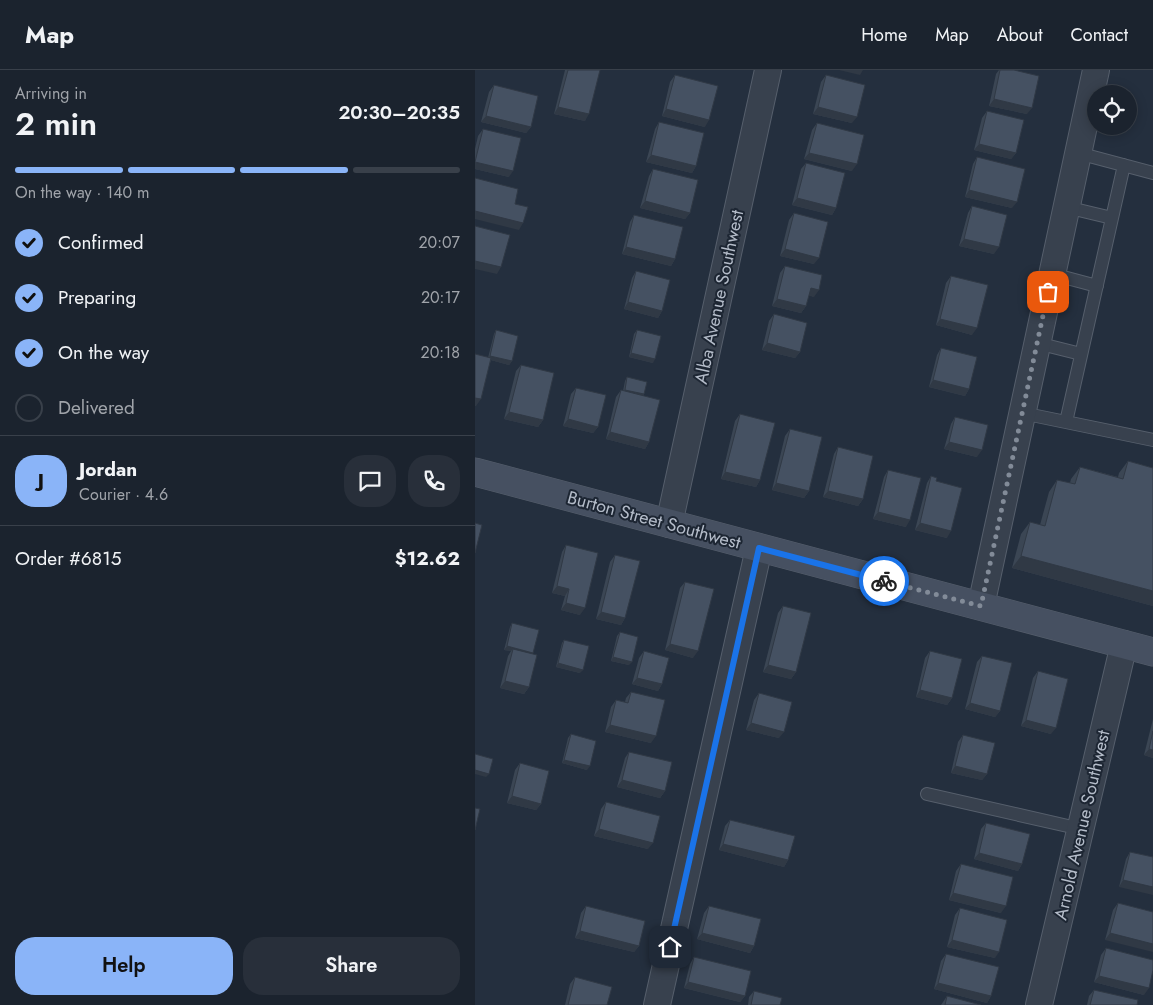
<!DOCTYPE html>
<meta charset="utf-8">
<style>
:root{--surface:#1b232e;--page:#282f3a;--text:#f1f3f6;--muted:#a0a4aa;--line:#39404a;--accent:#8ab4f8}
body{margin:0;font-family:Jost,sans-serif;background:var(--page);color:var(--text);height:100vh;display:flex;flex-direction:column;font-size:19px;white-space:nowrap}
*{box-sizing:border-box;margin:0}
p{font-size:16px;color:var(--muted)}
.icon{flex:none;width:28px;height:28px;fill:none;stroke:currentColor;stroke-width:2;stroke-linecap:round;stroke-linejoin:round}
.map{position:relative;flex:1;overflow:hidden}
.sheet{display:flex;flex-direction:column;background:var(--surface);width:475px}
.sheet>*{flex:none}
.tools{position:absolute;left:612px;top:15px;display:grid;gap:10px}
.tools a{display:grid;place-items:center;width:50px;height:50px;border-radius:50%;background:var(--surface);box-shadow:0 2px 12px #0003,0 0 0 1px var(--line);font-size:25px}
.pin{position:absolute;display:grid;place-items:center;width:42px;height:42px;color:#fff;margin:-21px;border-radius:10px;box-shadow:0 2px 8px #0006}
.courier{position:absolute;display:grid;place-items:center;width:50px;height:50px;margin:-25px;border:4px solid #1a73e8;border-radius:50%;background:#fff;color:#222;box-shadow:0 1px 6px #0007}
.head em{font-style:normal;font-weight:600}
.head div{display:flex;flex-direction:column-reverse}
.head{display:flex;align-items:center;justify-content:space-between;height:85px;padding:0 15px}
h1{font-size:32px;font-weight:600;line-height:38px}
.bar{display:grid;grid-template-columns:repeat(4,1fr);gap:8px 5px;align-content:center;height:60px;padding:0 15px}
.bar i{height:6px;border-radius:4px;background:var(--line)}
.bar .active{background:var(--accent)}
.bar p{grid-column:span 4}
.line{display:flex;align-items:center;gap:12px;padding:0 15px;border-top:1px solid var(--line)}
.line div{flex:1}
.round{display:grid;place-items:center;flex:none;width:52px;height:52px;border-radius:20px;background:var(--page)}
ol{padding:0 15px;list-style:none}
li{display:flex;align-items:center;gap:15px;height:55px}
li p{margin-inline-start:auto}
li .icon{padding:5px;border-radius:50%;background:var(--accent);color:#111;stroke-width:4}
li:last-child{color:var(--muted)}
li i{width:28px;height:28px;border:2px solid var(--line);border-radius:50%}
.primary-button{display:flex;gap:10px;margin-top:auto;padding:10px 15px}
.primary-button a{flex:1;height:58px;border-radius:20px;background:var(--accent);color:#111;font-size:20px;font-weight:600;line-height:58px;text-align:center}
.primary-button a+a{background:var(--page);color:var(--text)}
header{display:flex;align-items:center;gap:30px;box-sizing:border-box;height:70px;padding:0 25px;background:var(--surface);border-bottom:1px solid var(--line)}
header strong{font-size:24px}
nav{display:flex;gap:28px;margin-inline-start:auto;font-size:18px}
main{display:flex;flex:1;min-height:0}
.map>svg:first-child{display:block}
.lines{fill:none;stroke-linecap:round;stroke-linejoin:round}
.service-casing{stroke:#565f6c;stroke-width:14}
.minor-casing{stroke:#565f6c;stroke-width:28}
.secondary-casing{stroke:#565f6c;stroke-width:29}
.service{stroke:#38414e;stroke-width:12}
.minor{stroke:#38414e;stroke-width:26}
.secondary{stroke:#465061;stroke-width:28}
.wall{fill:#3b4654}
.shaded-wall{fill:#303945}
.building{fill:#455162;stroke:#303945}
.done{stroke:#828b98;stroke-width:5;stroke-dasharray:0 9}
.route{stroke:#1a73e8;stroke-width:6}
.labels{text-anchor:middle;stroke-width:4;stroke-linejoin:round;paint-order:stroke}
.street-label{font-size:18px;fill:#b4bcc9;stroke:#1d2633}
</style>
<header>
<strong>Map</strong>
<nav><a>Home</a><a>Map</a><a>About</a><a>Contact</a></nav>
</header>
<main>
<section class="sheet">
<div class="head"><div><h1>2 min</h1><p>Arriving in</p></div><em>20:30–20:35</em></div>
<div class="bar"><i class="active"></i><i class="active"></i><i class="active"></i><i></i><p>On the way · 140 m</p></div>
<ol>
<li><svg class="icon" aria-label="check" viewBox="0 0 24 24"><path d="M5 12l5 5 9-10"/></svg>Confirmed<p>20:07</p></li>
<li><svg class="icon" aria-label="check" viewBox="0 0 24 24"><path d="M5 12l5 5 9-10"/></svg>Preparing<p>20:17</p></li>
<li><svg class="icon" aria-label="check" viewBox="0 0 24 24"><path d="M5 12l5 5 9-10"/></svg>On the way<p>20:18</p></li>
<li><i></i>Delivered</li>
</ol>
<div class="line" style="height:90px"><b class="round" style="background:var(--accent);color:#111">J</b><div><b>Jordan</b><p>Courier · 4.6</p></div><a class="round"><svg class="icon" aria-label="chat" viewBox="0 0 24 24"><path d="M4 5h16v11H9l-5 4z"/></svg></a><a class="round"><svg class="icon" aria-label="phone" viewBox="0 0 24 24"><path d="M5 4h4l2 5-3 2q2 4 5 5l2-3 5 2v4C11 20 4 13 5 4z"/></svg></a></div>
<div class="line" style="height:65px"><div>Order #6815</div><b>$12.62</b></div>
<div class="primary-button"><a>Help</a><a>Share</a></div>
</section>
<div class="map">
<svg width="678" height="935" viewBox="0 0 678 935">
<rect width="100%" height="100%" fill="#242f3e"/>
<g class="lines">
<defs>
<path id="service" d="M603,83L678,103
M591,137L637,148
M577,204L622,216
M562,273L606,284
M547,343L678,370
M591,352L649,95
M452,724L606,759"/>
<path id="minor" d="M194,454L293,0
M506,536L621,0
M182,935L284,478
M564,935L649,574"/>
<path id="secondary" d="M0,402L678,582"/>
</defs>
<!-- service casing -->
<use href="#service" class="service-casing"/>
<!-- minor casing -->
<use href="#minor" class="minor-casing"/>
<!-- secondary casing -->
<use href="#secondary" class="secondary-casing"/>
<!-- service -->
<use href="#service" class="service"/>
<!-- minor -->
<use href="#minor" class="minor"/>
<!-- secondary -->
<use href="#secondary" class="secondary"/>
</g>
<!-- wall -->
<path class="wall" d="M90,0H125L110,51L79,44Z
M524,0H539L552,44L514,36L521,4Z
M200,5L230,57L187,46L195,12Z
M351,5L377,53L338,44L346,12Z
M19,15L56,57L51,63L6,52L14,22Z
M512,41L541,83L536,89L499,80L507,48Z
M184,52L221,96L217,103L171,92L180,59Z
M342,53L377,101L329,89L337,60Z
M8,59L34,107L0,99V79L3,66Z
M502,87L537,138L490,127L498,94Z
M331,93L361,138L357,145L317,135L326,99Z
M178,99L215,143L210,149L165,138L174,106Z
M497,136L519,184L484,176L493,143Z
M319,143L339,194L305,186L314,150Z
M159,145L200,189L196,196L147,184L155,152Z
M310,196L339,227L334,225L331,236L326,243L297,236L305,203Z
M161,201L187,241L183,248L149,239L157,208Z
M476,206L497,265L461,255L471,213Z
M299,244L325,282L320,288L287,280L294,251Z
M21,260L37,291L34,295L16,290L1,336L19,264Z
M162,260L178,293L154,287L159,264Z
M466,278L494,319L490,326L454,317L462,285Z
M46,295L68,350L63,357L29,349L41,301Z
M152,307L169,324L168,326L174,372L170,379L131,369L141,327L146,320L148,321L150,311Z
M101,318L123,357L118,363L88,356L96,324Z
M265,344L285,410L281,417L246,409L260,351Z
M480,347L502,387L469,379L476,354Z
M315,359L334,421L329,428L297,420L310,366Z
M363,377L388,429L383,436L348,427L359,384Z
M653,391L678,398V536L537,498L546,464L555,452L565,455L574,422L582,410L595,413L596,409L605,397L643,407L644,403Z
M413,400L431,457L398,449L409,407Z
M456,406L461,411L472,468L440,460L452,413Z
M91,475L105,545L86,540L90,526L77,523L87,482Z
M140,485L150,548L146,555L121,549L135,492Z
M210,512L218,588L190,580L205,518Z
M308,536L321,602L316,609L288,602L303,543Z
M37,553L58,583L57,584L54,617L49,624L25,618L33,586L36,581L29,580L35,557Z
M145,562L154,595L136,591L142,566Z
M89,570L105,603L81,597L87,573Z
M169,581L187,614L183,621L157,614L164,588Z
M455,581L477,628L472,635L441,627L450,588Z
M507,586L525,641L520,647L490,639L502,592Z
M563,601L576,664L546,656L558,608Z
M156,622L176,673L130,662L136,637L141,630L150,632L151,628Z
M284,623L304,668L271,660L279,630Z
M678,649V688L669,685Z
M96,664L112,700L87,693L93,668Z
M488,665L512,704L507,710L476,703L483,672Z
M154,682L190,721L185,728L142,717L150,688Z
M45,693L66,734L61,740L32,733L40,700Z
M131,732L173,779L119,766L126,739Z
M255,750L313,790L309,797L244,780L250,756Z
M511,753L547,794L543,801L499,789L506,759Z
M655,782L678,787L644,817L651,789Z
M486,794L526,843L474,830L481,801Z
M643,833L678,842L630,870L638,840Z
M111,836L164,876L159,882L100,868L106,843Z
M234,836L279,876L275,883L222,869L229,843Z
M485,838L520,888L472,877L480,845Z
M631,878L669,925L619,912L626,885Z
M471,884L516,926L512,933L459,919L466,891Z
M219,887L270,926L265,932L209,918L215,894Z
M100,907L132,935H90L95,914Z
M619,920L662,935H612L614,926Z
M279,921L305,935H273L274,927Z
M472,926L506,935H466Z"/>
<!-- shaded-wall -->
<path class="shaded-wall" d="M364,0H388L385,5Z
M519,29L557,38L552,44L514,36Z
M83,37L114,44L110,51L79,44Z
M343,37L382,47L377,53L338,44Z
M191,39L234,50L230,57L187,46Z
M11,46L56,57L51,63L6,52Z
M504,74L541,83L536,89L499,80Z
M334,83L382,94L377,101L329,89Z
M176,85L221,96L217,103L171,92Z
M0,92L38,101L34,107L0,99Z
M494,120L542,132L537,138L490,127Z
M322,128L361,138L357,145L317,135Z
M170,131L215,143L210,149L165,138Z
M0,141L48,153L44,160L0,149Z
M489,169L524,177L519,184L484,176Z
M151,177L200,189L196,196L147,184Z
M310,179L344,188L339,194L305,186Z
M0,191L26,197L22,204L0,199Z
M336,218L344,220L339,227L331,225Z
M302,229L331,236L326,243L297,236Z
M153,232L187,241L183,248L149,239Z
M465,249L502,258L497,265L461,255Z
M292,273L325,282L320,288L287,280Z
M156,283L180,289L178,293L154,287Z
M15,286L37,291L34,295L12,289Z
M458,310L494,319L490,326L454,317Z
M150,320L169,324L166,328L147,324Z
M0,328L6,329L1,336H0Z
M34,342L68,350L63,357L29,349Z
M93,349L123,357L118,363L88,356Z
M135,362L174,372L170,379L131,369Z
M474,372L507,380L502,387L469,379Z
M250,402L285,410L281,417L246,409Z
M301,413L334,421L329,428L297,420Z
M353,421L388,429L383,436L348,427Z
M403,442L435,450L431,457L398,449Z
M445,453L476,461L472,468L440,460Z
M546,486L678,521V536L537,498Z
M82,516L94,519L90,526L77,523Z
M91,533L110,538L105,545L86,540Z
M126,542L150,548L146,555L121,549Z
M195,574L223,581L218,588L190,580Z
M32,576L58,583L55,586L38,579L36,581L29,580Z
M138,587L157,592L154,595L136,591Z
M83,593L108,600L105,603L81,597Z
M293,595L321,602L316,609L288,602Z
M162,608L187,614L183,621L157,614Z
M30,611L54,617L49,624L25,618Z
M445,620L477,628L472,635L441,627Z
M495,633L525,641L520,647L490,639Z
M551,650L581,658L576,664L546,656Z
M276,653L309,662L304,668L271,660Z
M135,655L181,666L176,673L130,662Z
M674,679L678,680V688L669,685Z
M89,690L115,696L112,700L87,693Z
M480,696L512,704L507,710L476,703Z
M0,700L14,704L11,707L0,704Z
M147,710L190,721L185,728L142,717Z
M37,726L66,734L61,740L32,733Z
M124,759L178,773L173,779L119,766Z
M248,774L313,790L309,797L244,780Z
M504,783L547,794L543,801L499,789Z
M648,810L678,817V825L644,817Z
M478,823L531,836L526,843L474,830Z
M105,861L164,876L159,882L100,868Z
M227,863L279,876L275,883L222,869Z
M635,863L678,874V882L630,870Z
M477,870L524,882L520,888L472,877Z
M624,906L674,918L669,925L619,912Z
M213,912L270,926L265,932L209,918Z
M463,913L516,926L512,933L459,919Z"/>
<!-- building -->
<path class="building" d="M93,0H125L114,44L83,37Z
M525,0H539L564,6L557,38L519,29Z
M200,5L243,16L234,50L191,39Z
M351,5L390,15L382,47L343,37Z
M19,15L63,26L56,57L11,46Z
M512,41L549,50L541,83L504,74Z
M184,52L229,63L221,96L176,85Z
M342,53L389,65L382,94L334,83Z
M8,59L46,68L38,101L0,92Z
M502,87L550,99L542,132L494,120Z
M331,93L370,103L361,138L322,128Z
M178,99L223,110L215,143L170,131Z
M0,108L43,119L40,134L53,137L48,153L0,141Z
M497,136L532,145L524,177L489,169Z
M319,143L353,152L344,188L310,179Z
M159,145L208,157L200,189L151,177Z
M0,156L35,165L26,197L0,191Z
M310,196L347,205L344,220L336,218L331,236L302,229Z
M161,201L195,210L187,241L153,232Z
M476,206L513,215L502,258L465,249Z
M299,244L332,253L325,282L292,273Z
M21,260L43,266L37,291L15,286Z
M162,260L186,266L180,289L156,283Z
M466,278L502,287L494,319L458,310Z
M0,284L16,288L6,329L0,328Z
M46,295L79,303L68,350L34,342Z
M152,307L172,312L169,324L150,320Z
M101,318L131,325L123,357L93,349Z
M146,320L185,330L174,372L135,362Z
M265,344L300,353L285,410L250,402Z
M480,347L513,355L507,380L474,372Z
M315,359L347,367L334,421L301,413Z
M363,377L398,386L388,429L353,421Z
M653,391L678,398V521L546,486L555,452L570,456L582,410L600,414L605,397L648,409Z
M413,400L446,408L435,450L403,442Z
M456,406L462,408L461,411L487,418L476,461L445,453Z
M0,453L7,455L0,483Z
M91,475L123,483L110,538L91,533L94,519L82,516Z
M140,485L165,491L150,548L126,542Z
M210,512L239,519L223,581L195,574Z
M308,536L336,543L321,602L293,595Z
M37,553L64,560L58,583L32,576Z
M145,562L163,567L157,592L138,587Z
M89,570L114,576L108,600L83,593Z
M38,579L62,585L54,617L30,611Z
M169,581L194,588L187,614L162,608Z
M455,581L487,589L477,628L445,620Z
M507,586L537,593L525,641L495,633Z
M563,601L593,609L581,658L551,650Z
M156,622L190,630L181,666L135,655L141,630L153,633Z
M284,623L317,632L309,662L276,653Z
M678,661V680L674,679Z
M96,664L121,671L115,696L89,690Z
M488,665L520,673L512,704L480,696Z
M154,682L197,692L190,721L147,710Z
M0,684L18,689L14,704L0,700Z
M45,693L74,701L66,734L37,726Z
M131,732L185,746L178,773L124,759Z
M0,738L5,739L0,760Z
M255,750L320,766L313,790L248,774Z
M511,753L555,764L547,794L504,783Z
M655,782L678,787V817L648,810Z
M486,794L538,807L531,836L478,823Z
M643,833L678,842V874L635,863Z
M111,836L170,851L164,876L105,861Z
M234,836L286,849L279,876L227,863Z
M485,838L532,850L524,882L477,870Z
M631,878L678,890V900L674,918L624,906Z
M471,884L524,897L516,926L463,913Z
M219,887L276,901L270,926L213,912Z
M100,907L137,917L132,935H93Z
M619,920L663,930L662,935H615Z
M279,921L307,928L305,935H276Z
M472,926L506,935H470Z"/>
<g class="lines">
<!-- done -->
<path class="done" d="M409,511L506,536L573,222"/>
<!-- route -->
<path class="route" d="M195,877L284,478L409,511"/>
</g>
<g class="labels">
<!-- street labels -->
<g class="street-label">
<text transform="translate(244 227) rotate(-78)" y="6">Alba Avenue Southwest</text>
<text transform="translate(179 450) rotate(15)" y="6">Burton Street Southwest</text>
<text transform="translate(607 755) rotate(-77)" y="6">Arnold Avenue Southwest</text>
</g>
</g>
</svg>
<div class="tools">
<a><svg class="icon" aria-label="locate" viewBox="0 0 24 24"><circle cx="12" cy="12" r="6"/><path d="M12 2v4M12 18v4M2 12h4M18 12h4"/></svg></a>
</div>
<div class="pin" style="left:573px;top:222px;background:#ea580c"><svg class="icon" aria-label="bag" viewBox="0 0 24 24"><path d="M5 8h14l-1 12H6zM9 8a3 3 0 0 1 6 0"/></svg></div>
<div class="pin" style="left:195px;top:877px;background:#1f2937"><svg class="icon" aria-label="home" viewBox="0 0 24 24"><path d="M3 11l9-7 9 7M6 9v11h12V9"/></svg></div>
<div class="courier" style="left:409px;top:511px"><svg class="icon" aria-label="bike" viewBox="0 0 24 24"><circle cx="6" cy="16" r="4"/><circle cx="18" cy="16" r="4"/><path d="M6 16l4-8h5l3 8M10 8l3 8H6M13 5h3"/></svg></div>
</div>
</main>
